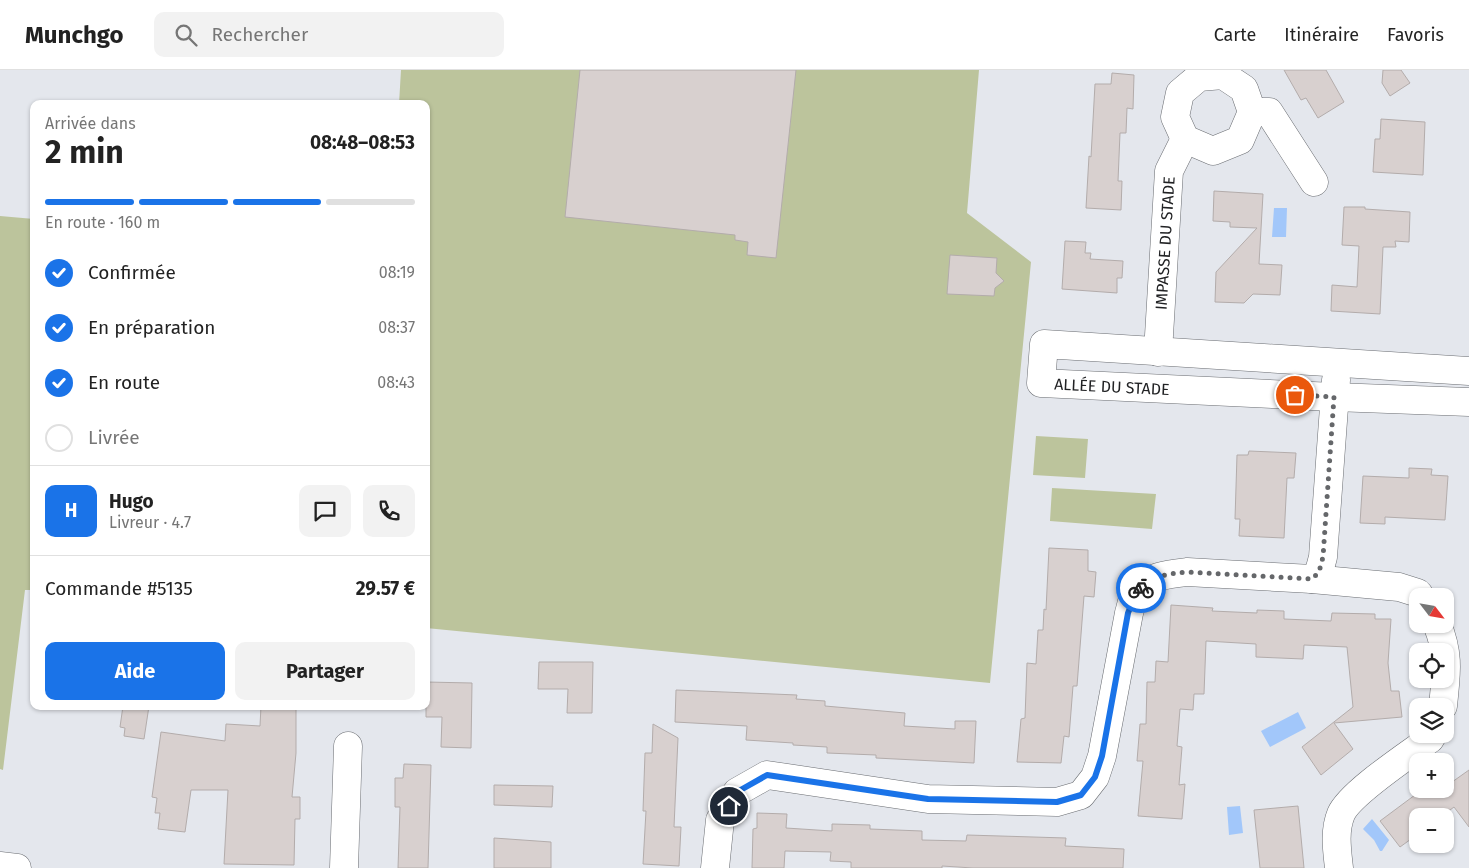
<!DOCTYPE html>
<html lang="fr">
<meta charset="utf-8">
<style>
:root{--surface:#fff;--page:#f2f2f2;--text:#222;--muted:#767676;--line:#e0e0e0;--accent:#1a73e8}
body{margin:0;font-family:"Fira Sans",sans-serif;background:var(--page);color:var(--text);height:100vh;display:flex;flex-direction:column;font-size:19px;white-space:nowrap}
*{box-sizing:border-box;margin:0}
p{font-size:16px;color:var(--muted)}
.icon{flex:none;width:28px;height:28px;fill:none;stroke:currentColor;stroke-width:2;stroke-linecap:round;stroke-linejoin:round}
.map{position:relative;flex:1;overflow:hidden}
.sheet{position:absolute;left:30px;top:30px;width:400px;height:610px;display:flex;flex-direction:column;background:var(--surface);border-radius:10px;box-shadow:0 1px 4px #0004}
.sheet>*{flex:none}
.needle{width:32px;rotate:121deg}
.controls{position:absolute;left:1409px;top:518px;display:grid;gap:10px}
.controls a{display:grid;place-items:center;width:45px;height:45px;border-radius:10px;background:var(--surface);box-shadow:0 1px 4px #0004;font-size:25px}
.pin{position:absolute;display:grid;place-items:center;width:42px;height:42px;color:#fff;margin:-21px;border:2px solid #fff;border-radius:50%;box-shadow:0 1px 5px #0007}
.courier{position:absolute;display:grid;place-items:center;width:50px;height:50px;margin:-25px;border:4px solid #1a73e8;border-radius:50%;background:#fff;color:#222;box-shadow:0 1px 6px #0007}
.summary em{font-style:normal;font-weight:700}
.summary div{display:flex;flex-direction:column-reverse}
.summary{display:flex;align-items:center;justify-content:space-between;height:85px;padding:0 15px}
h1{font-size:32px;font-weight:700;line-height:38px}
.bar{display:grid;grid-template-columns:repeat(4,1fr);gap:8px 5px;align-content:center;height:60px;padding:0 15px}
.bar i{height:6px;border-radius:4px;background:var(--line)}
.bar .selected{background:var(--accent)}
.bar p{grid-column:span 4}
.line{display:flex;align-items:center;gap:12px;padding:0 15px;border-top:1px solid var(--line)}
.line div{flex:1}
.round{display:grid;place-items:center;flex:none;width:52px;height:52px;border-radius:10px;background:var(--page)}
ol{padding:0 15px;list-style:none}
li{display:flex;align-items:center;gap:15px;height:55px}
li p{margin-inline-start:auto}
li .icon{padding:5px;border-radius:50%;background:var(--accent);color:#fff;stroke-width:4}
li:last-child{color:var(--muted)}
li i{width:28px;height:28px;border:2px solid var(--line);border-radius:50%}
.button{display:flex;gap:10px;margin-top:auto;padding:10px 15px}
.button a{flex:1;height:58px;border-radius:10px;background:var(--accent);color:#fff;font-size:20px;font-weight:700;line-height:58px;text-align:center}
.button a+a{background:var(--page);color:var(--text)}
header{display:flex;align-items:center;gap:30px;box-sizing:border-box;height:70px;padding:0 25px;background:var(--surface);border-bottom:1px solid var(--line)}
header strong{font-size:24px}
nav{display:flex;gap:28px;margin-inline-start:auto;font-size:18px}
.search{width:350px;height:45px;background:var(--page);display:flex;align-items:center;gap:12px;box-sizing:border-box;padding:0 18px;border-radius:10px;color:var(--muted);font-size:19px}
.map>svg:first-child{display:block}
.green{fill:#bcc49c}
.water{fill:#a2c7fa}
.building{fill:#d8d0cf;stroke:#b3acab}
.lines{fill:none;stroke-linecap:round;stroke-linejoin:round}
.minor-casing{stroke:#6a6d72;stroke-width:29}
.minor{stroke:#fff;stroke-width:28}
.done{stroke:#65676a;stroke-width:5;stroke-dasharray:0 9}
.route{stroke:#1a73e8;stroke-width:6}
.labels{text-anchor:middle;stroke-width:4.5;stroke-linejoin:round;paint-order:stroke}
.street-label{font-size:16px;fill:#212224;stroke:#e4e7ed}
</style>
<header>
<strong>Munchgo</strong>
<div class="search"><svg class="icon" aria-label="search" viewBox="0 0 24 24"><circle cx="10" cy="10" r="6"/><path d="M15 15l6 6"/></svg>Rechercher</div>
<nav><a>Carte</a><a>Itinéraire</a><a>Favoris</a></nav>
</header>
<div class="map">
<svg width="1469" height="798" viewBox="0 0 1469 798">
<rect width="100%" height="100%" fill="#e4e7ed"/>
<!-- green -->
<path class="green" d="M401,0H979L967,143L1031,192L990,613L426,558V34H399Z
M0,146L34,149V520H25L3,700L0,699Z
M1036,366L1088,369L1085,408L1033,405Z
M1052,418L1156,424L1152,459L1050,451Z"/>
<!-- water -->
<path class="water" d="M1274,138H1287L1286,167H1272Z
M1298,642L1306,658L1270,677L1261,661Z
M1240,736L1243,763L1229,765L1227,737Z
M1372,749L1389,770L1382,781H1380L1374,770L1363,759Z"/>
<!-- building -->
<path class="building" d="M580,0H796L776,188L747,185L748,172L735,170V165L565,147Z
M1284,0H1326L1344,32L1318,48L1306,28L1301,30Z
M1383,0H1401L1410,13L1390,26L1382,13Z
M1112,3L1134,5L1133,39L1127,38L1126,63H1120L1118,111H1122L1121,140L1086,138L1089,86L1091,87L1095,14H1111Z
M1381,49L1425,52L1423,105L1373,102L1375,69H1380Z
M1214,121L1263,124L1259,194L1282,195L1280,225L1253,224L1244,233L1215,232L1216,202L1257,158L1230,157V152L1213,151Z
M1344,137H1365V139L1410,142L1409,172L1395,171L1396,177H1383L1380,244L1331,241L1332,215L1357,217L1359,176L1342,175Z
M1065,171L1086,172L1085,183H1091L1090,189L1123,191L1122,208H1117V223L1062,219Z
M950,185L997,188L996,203L1004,211L995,218L994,226L947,224Z
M1249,381L1296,383L1294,408H1287L1284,468L1239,466L1240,449H1235L1237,385H1248Z
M1409,398L1432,399L1431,405L1448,406L1445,450L1385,447V454L1360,453L1363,406L1409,408Z
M1049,478L1088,480V501L1096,502L1094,527L1084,526L1077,616H1073L1069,667L1064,666L1061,693L1017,692L1021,649L1025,648L1027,593L1036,594L1038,560H1043L1044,539L1046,540Z
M1171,535L1213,538L1212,541L1257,543V540L1284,541V549L1331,551L1332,543L1375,544V549H1391L1388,593L1391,621H1399L1402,647L1334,653L1353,679L1321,705L1302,677L1353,637L1347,577L1304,575L1303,589L1256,587V574L1206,571L1204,624H1194L1193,640L1180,639L1177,676L1182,677L1179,715L1185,714L1182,749L1138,746L1143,691H1137L1140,654H1146L1147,612H1155L1156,591L1168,592Z
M539,592H593L592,643H567L568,619H538Z
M426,612L472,613L471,678L441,677L442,647H426Z
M676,620L797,625L796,629L825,631V636L905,643L904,656L955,659V651H976L974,693L876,688V685L827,683V677L793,675V673L746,670L747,656L675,652Z
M123,636H149L144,669L124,666L125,658L120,657Z
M261,636H296V683L292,727H300V749H295L294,795L224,794L228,720H191L185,762L158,759L160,743H155L157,728L152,727L161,662L225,671L226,654L260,656Z
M653,654L678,668L674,757H681L679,796L643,794L646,741H643L645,683H652Z
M404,694L431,695L428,798H398L400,737H395V708H403Z
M1469,700V757L1454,737L1442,746H1418V764L1400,777L1380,751L1423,719H1445V717Z
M494,715L553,716L552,737L494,735Z
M1298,736L1304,798H1260L1254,740Z
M757,743L787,744L786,758L832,761V754L870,755V759L922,761V770L966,771L967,765L1066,768L1065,776L1124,779L1123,798H973L942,796V798H851V792L830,791L831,782L785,781L784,798H752L753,759L757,758Z
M494,768L551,772V798H494Z"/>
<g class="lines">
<defs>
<g id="minor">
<path d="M1223,5L1244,19L1252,42L1240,70L1213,81L1185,69L1175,47L1180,23L1199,7Z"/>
<path d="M1252,42H1269L1314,112"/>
<path id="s1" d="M1158,282L1169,101L1185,69"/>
<path id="s2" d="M1469,301L1044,274L1041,313L1334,327L1469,332"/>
<path d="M1312,509L1319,502L1323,487L1336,310"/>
<path d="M1437,554C1450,586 1446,604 1443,636"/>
<path d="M0,796L17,798"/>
<path d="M344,798L348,676"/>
<path d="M715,798L720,750L737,722L767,705L928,729L1057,732L1081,725L1095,707L1102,686L1129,543C1131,537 1132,529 1135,523C1147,506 1168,504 1187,502L1312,509L1399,517L1418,523L1420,526"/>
<path d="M1339,798C1337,780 1334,761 1341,744C1350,723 1410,684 1430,669L1433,664"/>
</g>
</defs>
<!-- minor casing -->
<use href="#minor" class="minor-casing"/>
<!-- minor -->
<use href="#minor" class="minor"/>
</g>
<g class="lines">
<!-- done -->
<path class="done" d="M1141,518C1154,505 1169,504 1186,502L1312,509L1319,502L1323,487L1334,327L1295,325"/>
<!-- route -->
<path class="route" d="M729,736L737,722L767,705L928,729L1057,732L1081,725L1095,707L1102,686L1128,543L1136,523L1141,518"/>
</g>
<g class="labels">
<!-- street labels -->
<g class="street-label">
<text dy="6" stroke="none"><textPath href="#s1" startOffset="109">IMPASSE DU STADE</textPath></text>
<text dy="6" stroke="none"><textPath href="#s2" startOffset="536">ALLÉE DU STADE</textPath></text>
</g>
</g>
</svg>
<div class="controls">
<a><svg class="needle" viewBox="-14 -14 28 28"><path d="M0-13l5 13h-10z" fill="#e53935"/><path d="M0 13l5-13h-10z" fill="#767676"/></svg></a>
<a><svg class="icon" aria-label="locate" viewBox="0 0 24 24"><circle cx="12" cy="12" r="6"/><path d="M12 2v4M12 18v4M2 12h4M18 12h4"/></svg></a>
<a><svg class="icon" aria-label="layers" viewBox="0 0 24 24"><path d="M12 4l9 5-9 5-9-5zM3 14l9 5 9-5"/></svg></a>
<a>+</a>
<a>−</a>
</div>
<div class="pin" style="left:1295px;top:325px;background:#ea580c"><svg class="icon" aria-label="bag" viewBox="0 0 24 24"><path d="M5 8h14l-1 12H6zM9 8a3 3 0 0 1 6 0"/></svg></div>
<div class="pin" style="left:729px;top:736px;background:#1f2937"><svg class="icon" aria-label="home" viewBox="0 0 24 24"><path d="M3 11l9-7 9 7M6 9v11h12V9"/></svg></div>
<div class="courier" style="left:1141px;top:518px"><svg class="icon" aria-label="bike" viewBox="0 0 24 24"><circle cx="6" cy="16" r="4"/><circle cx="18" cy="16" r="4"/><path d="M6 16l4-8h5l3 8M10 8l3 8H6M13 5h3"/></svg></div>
<section class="sheet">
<div class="summary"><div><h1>2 min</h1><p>Arrivée dans</p></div><em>08:48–08:53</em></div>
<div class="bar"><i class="selected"></i><i class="selected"></i><i class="selected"></i><i></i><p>En route · 160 m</p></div>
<ol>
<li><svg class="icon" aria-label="check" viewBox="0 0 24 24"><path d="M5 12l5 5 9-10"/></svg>Confirmée<p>08:19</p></li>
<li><svg class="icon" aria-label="check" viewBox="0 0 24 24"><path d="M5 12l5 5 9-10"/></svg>En préparation<p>08:37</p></li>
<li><svg class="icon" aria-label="check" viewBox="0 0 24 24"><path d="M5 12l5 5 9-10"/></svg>En route<p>08:43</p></li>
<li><i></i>Livrée</li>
</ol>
<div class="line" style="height:90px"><b class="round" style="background:var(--accent);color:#fff">H</b><div><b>Hugo</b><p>Livreur · 4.7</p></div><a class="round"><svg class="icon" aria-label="chat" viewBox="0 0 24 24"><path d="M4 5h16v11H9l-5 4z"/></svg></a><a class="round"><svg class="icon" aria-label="phone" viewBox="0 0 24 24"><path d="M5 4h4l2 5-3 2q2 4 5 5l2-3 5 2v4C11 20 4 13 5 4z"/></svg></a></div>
<div class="line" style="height:65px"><div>Commande #5135</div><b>29.57 €</b></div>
<div class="button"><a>Aide</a><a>Partager</a></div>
</section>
</div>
